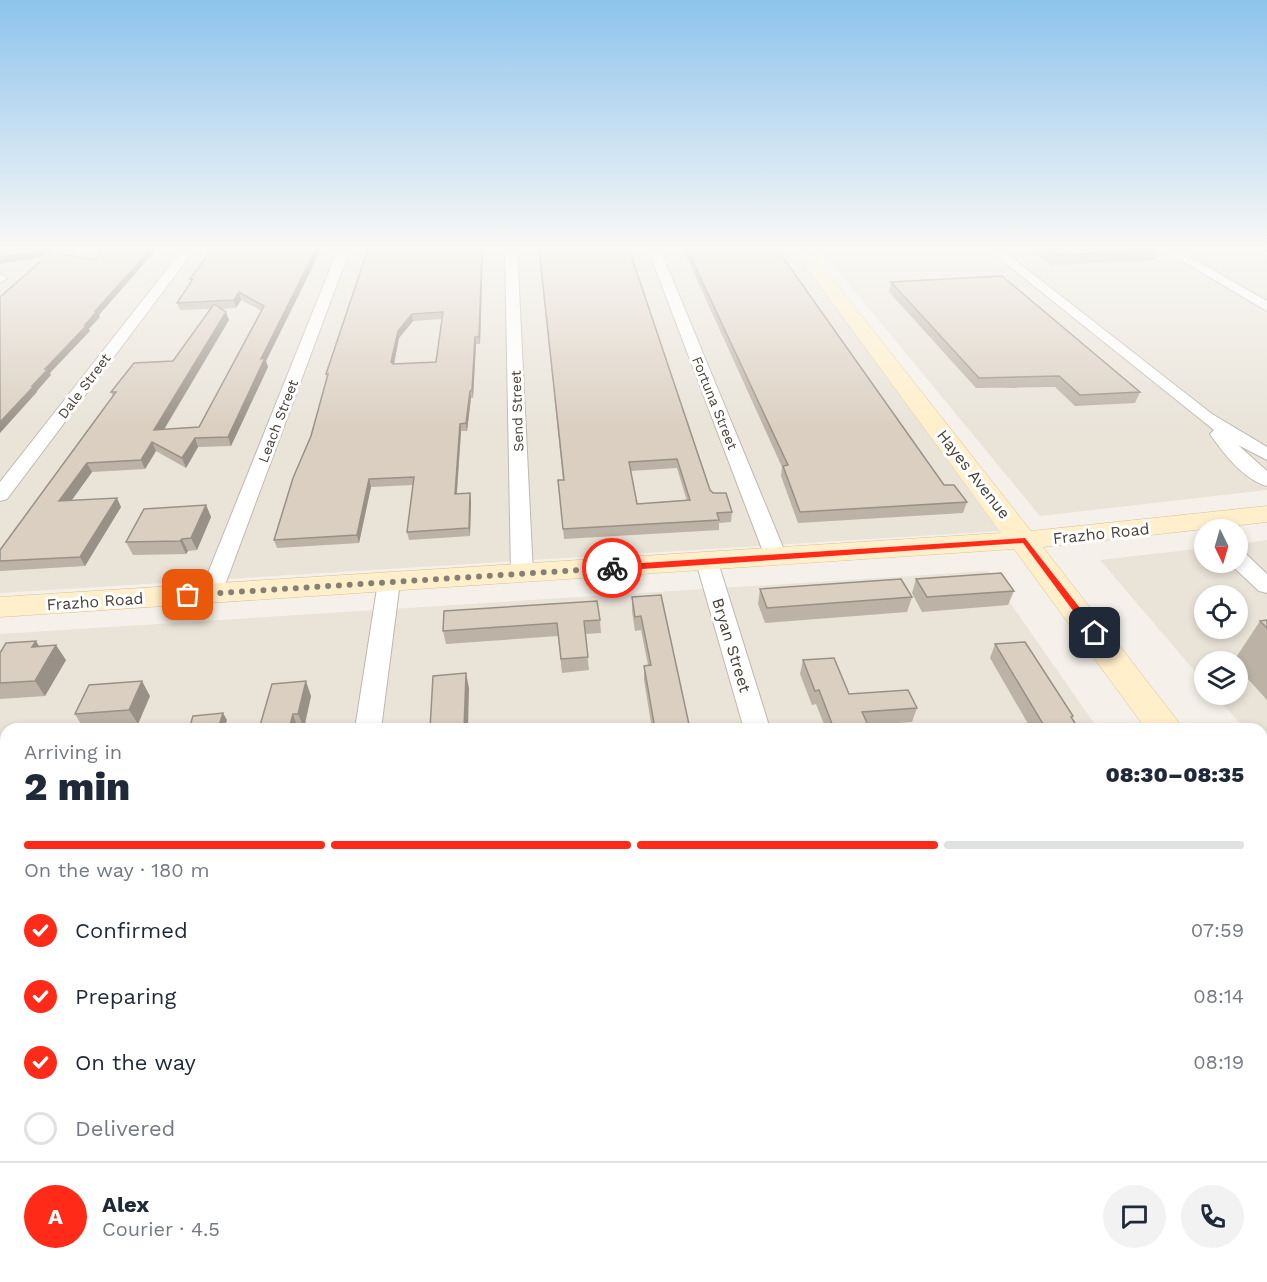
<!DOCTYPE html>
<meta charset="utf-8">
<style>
:root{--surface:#fff;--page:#f2f2f3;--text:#1f2937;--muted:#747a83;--line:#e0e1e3;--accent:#ff2a17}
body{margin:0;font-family:"Work Sans",sans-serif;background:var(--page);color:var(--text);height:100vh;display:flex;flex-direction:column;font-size:22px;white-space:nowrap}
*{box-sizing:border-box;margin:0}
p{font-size:20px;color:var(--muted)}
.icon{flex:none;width:33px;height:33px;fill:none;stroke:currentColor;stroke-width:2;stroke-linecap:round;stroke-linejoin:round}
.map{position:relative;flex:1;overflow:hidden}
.panel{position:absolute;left:0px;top:723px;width:1268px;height:560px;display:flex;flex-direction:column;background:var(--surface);border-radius:18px 18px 0 0;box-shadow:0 3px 9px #0003}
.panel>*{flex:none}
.needle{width:39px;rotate:175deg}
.tools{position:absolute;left:1194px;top:519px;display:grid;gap:12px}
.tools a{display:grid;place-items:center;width:54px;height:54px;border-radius:50%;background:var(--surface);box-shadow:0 3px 9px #0003;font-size:30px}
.pin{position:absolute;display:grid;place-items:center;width:51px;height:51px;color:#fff;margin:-26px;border-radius:12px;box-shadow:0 3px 9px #0006}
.courier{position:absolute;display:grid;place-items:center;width:60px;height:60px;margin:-30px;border:4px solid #ff2a17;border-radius:50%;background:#fff;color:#222;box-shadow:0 2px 8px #0007}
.headline em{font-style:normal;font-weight:800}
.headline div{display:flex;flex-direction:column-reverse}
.headline{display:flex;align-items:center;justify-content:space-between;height:102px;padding:0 24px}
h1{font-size:39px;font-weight:800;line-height:45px}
.bar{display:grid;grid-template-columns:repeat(4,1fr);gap:9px 6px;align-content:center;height:72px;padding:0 24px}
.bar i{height:8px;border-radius:4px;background:var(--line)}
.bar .current{background:var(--accent)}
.bar p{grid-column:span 4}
.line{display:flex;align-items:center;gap:15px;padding:0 24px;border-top:2px solid var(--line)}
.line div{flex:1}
.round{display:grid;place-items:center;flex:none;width:63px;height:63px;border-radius:32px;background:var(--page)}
ol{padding:0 24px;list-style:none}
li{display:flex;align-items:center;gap:18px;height:66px}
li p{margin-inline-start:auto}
li .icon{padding:6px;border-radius:50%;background:var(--accent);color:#fff;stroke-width:4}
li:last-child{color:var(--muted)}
li i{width:33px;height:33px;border:3px solid var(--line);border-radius:50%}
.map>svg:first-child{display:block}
.residential{fill:#e9e3d8;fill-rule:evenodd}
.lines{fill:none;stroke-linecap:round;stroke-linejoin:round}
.street-casing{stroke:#c1b8ac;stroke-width:2}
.secondary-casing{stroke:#d7c298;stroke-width:1}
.street{fill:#fff;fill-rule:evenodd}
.secondary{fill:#ffefca;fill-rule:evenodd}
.wall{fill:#bcb2a6;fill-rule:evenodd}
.shaded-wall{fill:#999187}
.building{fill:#dbcfc1;stroke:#999187;stroke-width:1.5;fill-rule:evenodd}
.route{fill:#ff2a17}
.done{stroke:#867f76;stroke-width:6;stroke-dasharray:0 10.8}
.labels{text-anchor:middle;stroke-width:6;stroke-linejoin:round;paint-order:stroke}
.far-street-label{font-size:14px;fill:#4a4137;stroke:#fff}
.street-label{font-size:16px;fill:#4a4137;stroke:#fff}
</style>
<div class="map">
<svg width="1267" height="1282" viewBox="0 0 1267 1282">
<rect width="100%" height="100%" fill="#f5f1ea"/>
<!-- residential -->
<path class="residential" d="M0,249H792L1000,531L0,593Z
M820,249H1267V490L1040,516Z
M1267,540V755L1262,748V729H1245L1215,695L1238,694V662H1204V682L1100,560L1204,548V562H1238V544ZM1204,596H1238V628H1204Z
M988,571L1098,729H6V1276H1262V965L1267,973V1282H0V634Z"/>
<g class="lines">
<defs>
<path id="street" d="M183,249H195L7,499L0,501V482Z
M338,249H350L222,593L219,598L211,600L203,598L200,593Z
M505,249H517L533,574L530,579H514L511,574Z
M648,249H660L787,557L784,562H768L765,557Z
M988,249H1001L1212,414L1267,447V460L1238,445L1267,471V486C1244,480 1223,453 1210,434L1214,430Z
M1162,249H1176L1267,301V311Z
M0,274L7,278L0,283Z
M1238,552L1246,554L1267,574V593L1259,591L1230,564L1238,562Z
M707,555L715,557L718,562L770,729H744L696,562L699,557Z
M389,575L397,577L400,582L381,729H355L378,582L381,577Z
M6,1151V1191L0,1192V1152Z
M269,1276H313L312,1282H268Z
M898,1276H942L943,1282H899Z"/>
<path id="secondary" d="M793,249H809L1031,531L1267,506V522L1043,547L1184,729H1146L1014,549L0,617V597L1001,533Z
M1262,845L1267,847V891L1262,889Z"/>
</defs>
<!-- street casing -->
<use href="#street" class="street-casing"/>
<!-- secondary casing -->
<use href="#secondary" class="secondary-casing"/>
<!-- street -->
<use href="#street" class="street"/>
<!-- secondary -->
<use href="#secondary" class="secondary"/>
</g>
<!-- wall -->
<path class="wall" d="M212,249H320L313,266L266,361L268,367L231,446L198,447L186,468L156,451L145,469L92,472L71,501L121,507L85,566L0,571V550L113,397L111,392L173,361L210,309L180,310L177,303L191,282L190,279ZM241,300L262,311L199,427L164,430L229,320L220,309L236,308Z
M483,249L480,344H476L473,398H471L467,431H461L457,494L470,493L471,501L470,536L409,540L407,532L413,485L371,487L359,543L277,548L274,540L311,436L327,378L326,374ZM442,319L436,362L394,364L399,338L413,321Z
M539,249L710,490L732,512L731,522L719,523V530L564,539L558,480H563ZM677,468L687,501L637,504L630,471Z
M683,249H777L944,485L967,502L963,513L798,523L781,476L782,467Z
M1030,249H1155L1158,251L1155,260L1051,265Z
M891,282L1140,392L1135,403L1075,406L1055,387L976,388L889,292Z
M206,505L211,517L197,550L188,551L186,554L133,555L126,542Z
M916,579L1014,591L1008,605L922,612L912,593Z
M760,589L912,597L907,612L765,623L758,604Z
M661,595L690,729H652L644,680V666L648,665L641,630L635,631L632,611V597Z
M600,620L601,633L585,634L589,670L562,673L558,636L446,644L443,631Z
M1267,620V700L1238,668V662H1233L1260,621Z
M995,644L1073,716L1072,718L1079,729H1031L990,658Z
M39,646L66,660L45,696L0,699V653Z
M803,660L849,694L917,708L912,722L868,725L870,729H826L816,704L812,705L800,674Z
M272,684L311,696L304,728L298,729Z
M150,696L138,724L84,729L75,714Z
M1262,993L1267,1002V1117L1262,1108Z
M0,1005H6V1070L0,1071Z
M1262,1167L1267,1177V1205H1262Z
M755,1276H817L818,1282H756Z
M1034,1276H1106V1277L1097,1282H1036Z"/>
<!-- shaded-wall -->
<path class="shaded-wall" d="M40,249H51L41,257L0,264V257Z
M151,249H157L99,315L100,317L89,329L90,331L50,373L51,375L37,391V392L0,433V422L32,386L45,369L85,325L95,311Z
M316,249H320L313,266L266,361L268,367L231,446L228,437L261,359Z
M482,249H483L480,344L479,337Z
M239,292L241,300L236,308L234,300Z
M226,312L229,320L158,439L154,430Z
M412,314L413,321L399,338L393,369L391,362L398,331Z
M475,337L476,344L473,398L472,390Z
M470,391L471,398L467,431L466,423Z
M460,424L461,431L456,502L455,494Z
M195,438L198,447L186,468L182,458Z
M152,442L156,451L145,469L141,460Z
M87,463L92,472L64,511L59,501Z
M369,479L371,487L359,543L357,535Z
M470,493L471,501L470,536L469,528Z
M117,498L121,507L85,566L80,557Z
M206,505L211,517L197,550L191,538Z
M182,539L188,551L186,554L180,541Z
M36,641L45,656L32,647Z
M56,645L66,660L45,696L35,681Z
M466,673L469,688L468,729H464Z
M142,681L150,696L138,724L129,710Z
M306,681L311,696L304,728L298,714Z
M223,713L227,720L224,729H218Z
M293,714L298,729H289Z
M0,1054L6,1058V1068L0,1064Z
M65,1276H83L82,1282H63Z
M442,1276H448V1282H442Z"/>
<!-- building -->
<path class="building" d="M5,249H40L38,251L0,257V252Z
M106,249H151L95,311H97L85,325H87L45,369H48L32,386H34L0,422V297L50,253L95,259Z
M212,249H316L261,359L265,358L228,437L195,438L182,458L152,442L141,460L87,463L59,501L117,498L80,557L0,561V550L116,392H111L134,363L173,361L214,304L226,312L154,430L199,427L264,306L239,292L234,300L177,303L193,279H190Z
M368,249H482L479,337H475L472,390L470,391L466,423L460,424L455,494L470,493L469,528L407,532L414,477L369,479L357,535L274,540L293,478L311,436L328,374H326ZM443,312L436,362L393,364L391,362L398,331L412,314Z
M539,249H629L710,490L713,493H726L732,512L717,513L719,520L563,529L558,480H564ZM677,459L690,500L637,504L629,462Z
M687,249H777L944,485H954L967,502L800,512L783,466L788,465Z
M1045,249H1155L1158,251L1054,255Z
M1002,276L1140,392L1080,395L1059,376L979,378L891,282Z
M206,505L191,538L182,539L180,541L126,542L144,509Z
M1001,573L1014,591L927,597L916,579Z
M901,579L912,597L767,608L760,589Z
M661,595L690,729H655L644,666L651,665L641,616L635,617L632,597Z
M597,601L600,620L584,621L588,657L561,659L557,623L443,631L444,611Z
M1267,620V628L1260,621Z
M36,641L32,647L56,645L35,681L0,683V653L6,643Z
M1025,642L1073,716L1071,717L1079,729H1046L995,644Z
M834,658L849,694L908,690L917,708L862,712L870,729H834L819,690L815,691L803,660Z
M466,673L464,729H430L433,676Z
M142,681L129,710L75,714L89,685Z
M306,681L298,714H293L289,729H259L272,684Z
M223,713L218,729H189L193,716Z
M1262,993L1267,1002V1080L1262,1071Z
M0,1005H6V1049L0,1050Z
M1262,1167L1267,1177V1201L1262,1202Z
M3,1271H6V1276H65L63,1282H0Z
M386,1276H442V1282H385Z
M760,1276H817L818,1282H761Z
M1049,1276H1106V1277L1071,1282H1051Z"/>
<!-- sky -->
<linearGradient id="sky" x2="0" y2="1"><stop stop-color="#8dc3ec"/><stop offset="0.58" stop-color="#faf9f6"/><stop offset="1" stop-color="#faf9f6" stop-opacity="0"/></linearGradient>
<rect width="1267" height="428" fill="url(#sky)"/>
<!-- route -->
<path class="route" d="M1025,538L1098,631V635H1091L1023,543L612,571L608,568L612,565Z"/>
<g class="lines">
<!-- done -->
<path class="done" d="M188,595L612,568"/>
</g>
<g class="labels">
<!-- far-street labels -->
<g class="far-street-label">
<text transform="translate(84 386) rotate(-53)" y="5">Dale Street</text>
<text transform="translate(715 403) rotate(68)" y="5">Fortuna Street</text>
<text transform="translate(517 411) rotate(-92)" y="5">Send Street</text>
<text transform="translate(278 421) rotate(-69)" y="5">Leach Street</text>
</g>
<!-- street labels -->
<g class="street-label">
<text transform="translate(974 474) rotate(52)" y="6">Hayes Avenue</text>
<text transform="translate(1101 533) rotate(-6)" y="6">Frazho Road</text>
<text transform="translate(95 601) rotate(-4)" y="6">Frazho Road</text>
<text transform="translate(732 645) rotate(73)" y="6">Bryan Street</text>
</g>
</g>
</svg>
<div class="tools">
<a><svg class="needle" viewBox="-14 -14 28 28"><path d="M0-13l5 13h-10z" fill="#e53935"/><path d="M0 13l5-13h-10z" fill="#747a83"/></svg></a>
<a><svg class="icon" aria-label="locate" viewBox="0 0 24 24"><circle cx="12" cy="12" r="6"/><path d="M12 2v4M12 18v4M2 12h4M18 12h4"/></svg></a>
<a><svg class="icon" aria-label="layers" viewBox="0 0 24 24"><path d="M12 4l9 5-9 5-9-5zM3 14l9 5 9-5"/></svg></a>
</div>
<div class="pin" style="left:188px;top:595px;background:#ea580c"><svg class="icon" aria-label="bag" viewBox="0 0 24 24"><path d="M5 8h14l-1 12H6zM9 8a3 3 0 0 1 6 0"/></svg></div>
<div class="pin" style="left:1095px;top:633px;background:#1f2937"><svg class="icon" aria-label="home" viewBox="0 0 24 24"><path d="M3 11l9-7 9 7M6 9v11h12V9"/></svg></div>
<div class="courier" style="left:612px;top:568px"><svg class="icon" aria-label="bike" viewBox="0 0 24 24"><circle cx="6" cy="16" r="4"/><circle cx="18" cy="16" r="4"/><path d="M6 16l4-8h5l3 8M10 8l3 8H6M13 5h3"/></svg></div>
<section class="panel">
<div class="headline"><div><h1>2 min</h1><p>Arriving in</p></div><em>08:30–08:35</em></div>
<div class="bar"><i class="current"></i><i class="current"></i><i class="current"></i><i></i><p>On the way · 180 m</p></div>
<ol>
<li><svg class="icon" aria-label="check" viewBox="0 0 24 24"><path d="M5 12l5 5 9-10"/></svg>Confirmed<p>07:59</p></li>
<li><svg class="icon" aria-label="check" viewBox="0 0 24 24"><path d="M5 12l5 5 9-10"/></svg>Preparing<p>08:14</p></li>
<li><svg class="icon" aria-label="check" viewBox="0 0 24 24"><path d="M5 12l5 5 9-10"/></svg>On the way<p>08:19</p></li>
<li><i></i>Delivered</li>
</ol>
<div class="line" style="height:108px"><b class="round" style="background:var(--accent);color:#fff">A</b><div><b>Alex</b><p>Courier · 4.5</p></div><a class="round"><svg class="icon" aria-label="chat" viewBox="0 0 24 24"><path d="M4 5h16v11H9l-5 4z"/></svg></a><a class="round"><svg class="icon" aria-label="phone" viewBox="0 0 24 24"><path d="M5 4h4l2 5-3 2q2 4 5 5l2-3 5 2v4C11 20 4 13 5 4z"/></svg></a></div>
</section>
</div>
